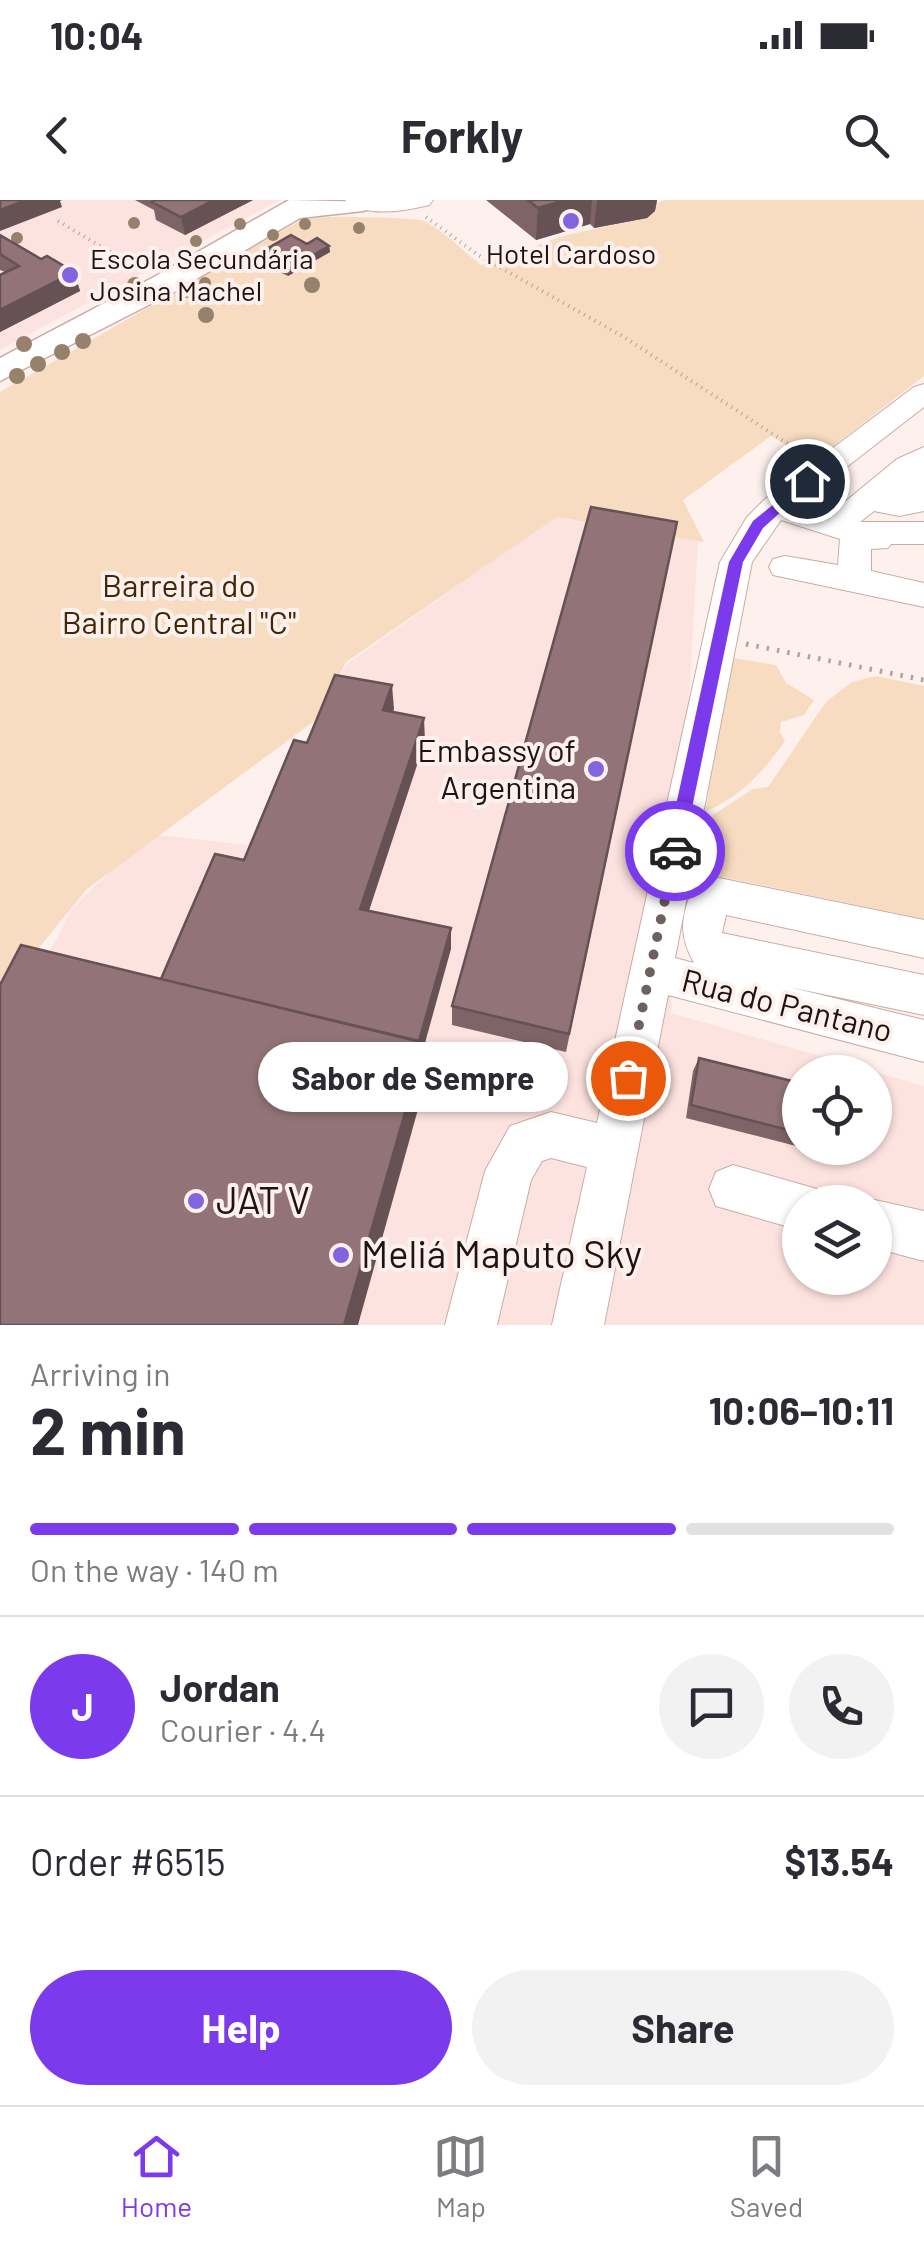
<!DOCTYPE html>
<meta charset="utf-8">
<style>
:root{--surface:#fff;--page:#f2f2f3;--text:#2b2b33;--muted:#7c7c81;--line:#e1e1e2;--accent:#7c3aed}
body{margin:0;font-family:Barlow,sans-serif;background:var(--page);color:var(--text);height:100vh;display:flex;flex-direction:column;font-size:38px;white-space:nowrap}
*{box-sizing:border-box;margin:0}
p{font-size:32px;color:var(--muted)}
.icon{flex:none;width:55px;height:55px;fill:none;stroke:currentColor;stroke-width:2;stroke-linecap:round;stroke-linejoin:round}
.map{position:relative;height:1125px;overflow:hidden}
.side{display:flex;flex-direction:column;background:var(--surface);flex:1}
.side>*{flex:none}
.tools{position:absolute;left:782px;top:855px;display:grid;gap:20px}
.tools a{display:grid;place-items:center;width:110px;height:110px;border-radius:50%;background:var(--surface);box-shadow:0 2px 8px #0004;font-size:50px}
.pin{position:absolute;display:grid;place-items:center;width:85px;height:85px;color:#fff;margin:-42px;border:5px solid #fff;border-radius:50%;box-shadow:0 2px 10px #0007}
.courier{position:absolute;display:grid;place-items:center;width:100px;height:100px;margin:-50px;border:8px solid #7c3aed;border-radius:50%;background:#fff;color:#222;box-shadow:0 2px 12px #0007}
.bubble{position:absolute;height:70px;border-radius:35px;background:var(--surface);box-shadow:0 2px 8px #0004;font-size:32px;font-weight:700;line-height:70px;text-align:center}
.summary em{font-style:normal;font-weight:700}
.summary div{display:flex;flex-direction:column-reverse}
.summary{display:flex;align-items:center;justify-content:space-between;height:170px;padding:0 30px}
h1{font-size:65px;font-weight:700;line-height:75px}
.bar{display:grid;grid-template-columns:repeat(4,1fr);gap:15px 10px;align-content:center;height:120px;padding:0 30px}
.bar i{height:12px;border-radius:8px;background:var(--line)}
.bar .active{background:var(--accent)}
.bar p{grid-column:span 4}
.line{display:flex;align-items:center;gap:25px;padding:0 30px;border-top:2px solid var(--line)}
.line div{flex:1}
.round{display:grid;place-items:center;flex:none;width:105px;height:105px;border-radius:52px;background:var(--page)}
.action{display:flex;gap:20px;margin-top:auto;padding:20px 30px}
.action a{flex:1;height:115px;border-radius:60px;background:var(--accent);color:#fff;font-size:40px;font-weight:700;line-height:115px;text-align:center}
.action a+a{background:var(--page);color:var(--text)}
.status{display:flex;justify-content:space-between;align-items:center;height:70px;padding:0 50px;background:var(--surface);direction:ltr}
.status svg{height:28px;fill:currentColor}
header{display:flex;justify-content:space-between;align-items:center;height:130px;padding:0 30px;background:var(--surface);font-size:45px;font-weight:700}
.tab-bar{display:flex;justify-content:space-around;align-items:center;height:140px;border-top:2px solid var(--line);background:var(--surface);font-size:28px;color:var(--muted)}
.tab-bar a{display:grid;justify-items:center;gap:5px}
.tab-bar .active{color:var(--accent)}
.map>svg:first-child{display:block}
.built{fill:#fde3df;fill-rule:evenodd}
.green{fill:#f7dcc1}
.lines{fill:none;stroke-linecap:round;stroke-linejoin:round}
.minor-casing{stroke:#cbaba6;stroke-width:2}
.major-casing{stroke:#cbaba6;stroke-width:3}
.path-far1{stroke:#afa2a0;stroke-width:4;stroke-dasharray:1 5;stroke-linecap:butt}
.path{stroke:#afa2a0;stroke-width:5;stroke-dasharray:2.5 8;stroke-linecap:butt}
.minor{fill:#fff;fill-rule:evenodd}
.major{fill:#fff;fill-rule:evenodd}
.tree{fill:#96816d}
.wall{fill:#7e6467}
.shaded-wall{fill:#665154}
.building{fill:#927478;stroke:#665154;stroke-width:2.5}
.route{fill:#7c3aed}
.done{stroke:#6d605f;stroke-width:10;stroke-dasharray:0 18}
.poi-dot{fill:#8364df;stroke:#fdf0ed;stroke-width:4}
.labels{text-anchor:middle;stroke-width:8;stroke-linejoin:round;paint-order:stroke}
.far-poi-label{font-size:28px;fill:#1f1312;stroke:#fdf0ed}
.park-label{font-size:32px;fill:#412705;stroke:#fdf0ed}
.poi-label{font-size:32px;fill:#1f1312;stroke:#fdf0ed;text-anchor:end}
.street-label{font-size:32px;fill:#1f1312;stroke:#fdf0ed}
.near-poi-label{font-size:38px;fill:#1f1312;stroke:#fdf0ed;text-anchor:start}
</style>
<div class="status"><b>10:04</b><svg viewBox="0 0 49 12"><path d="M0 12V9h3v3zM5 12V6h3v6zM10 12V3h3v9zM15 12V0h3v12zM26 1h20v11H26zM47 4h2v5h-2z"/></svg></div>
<header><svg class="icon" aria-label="back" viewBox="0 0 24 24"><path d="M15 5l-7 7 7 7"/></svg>Forkly<svg class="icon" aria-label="search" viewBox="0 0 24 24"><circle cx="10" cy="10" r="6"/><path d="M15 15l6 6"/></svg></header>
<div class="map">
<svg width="924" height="1125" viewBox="0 0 924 1125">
<rect width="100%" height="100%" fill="#fdf0ed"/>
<!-- built -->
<path class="built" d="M0,0H280L0,150Z
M555,317L698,341L671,813L924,886V1125H0V846L73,707L150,634L248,645L347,464ZM800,872H875V948H800ZM800,1002H875V1078H800Z"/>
<!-- green -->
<path class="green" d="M664,0H924V176L814,261L771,236L683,300L704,342L557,317L346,462L317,519L87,689L0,795V192L305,18C320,16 415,17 424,21C444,31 463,51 481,65L566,35L647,18L656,11V4Z
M728,457L776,465L786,483L814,500L804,515L781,522L780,532L785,541C764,570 743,596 706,611Z
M876,476L924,486V719L698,672L705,620L753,589L768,587L826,502L852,482Z"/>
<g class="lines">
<defs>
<path id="minor" d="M345,0H433L429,5C405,11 365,18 345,0Z
M924,184V207L799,304L830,314L897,259L924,247V311L899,316L874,311L860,322H924V344H891L888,348L871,349V371L924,383V407L773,375L769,367L773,359L785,356L838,365L840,339L781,320L752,362L675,758L694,763C679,736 680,716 694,687L719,678L924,720V758L726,715L722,733L924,775V815L789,787L924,820V862L668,795L604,1125H552L587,967L551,958L542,961L531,980L497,1125H445L485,971L510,926L551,912L597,923L720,362L747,317L764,300L914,187Z
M733,965L817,989L823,1002H800V1030L716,1006L709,989L716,972Z
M875,1000L924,1011V1061L875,1048V1002H868Z"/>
<path id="major" d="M289,0L377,2L373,8L363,11L300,18L176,91L0,181V158L154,77Z"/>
</defs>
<!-- minor casing -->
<use href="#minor" class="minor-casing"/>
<!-- major casing -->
<use href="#major" class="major-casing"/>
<!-- path-far1 -->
<path class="path-far1" d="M426,17L478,55L624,137L805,255
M58,21L141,70"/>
<!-- path -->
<path class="path" d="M746,444L924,480"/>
<!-- minor -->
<use href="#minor" class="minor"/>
<!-- major -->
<use href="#major" class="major"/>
</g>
<!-- trees -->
<g class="tree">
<circle cx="134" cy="23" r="6"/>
<circle cx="240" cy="24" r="6"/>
<circle cx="305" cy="24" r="6"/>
<circle cx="359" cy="28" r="6"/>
<circle cx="273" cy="35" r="6"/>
<circle cx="17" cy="38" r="6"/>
<circle cx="196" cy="41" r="6"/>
<circle cx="205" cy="83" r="6"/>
<circle cx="135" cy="85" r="8"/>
<circle cx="312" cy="85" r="8"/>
<circle cx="186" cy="90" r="8"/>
<circle cx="116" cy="95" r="8"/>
<circle cx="206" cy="115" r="8"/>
<circle cx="83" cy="141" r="8"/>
<circle cx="24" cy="144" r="8"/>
<circle cx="62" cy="152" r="8"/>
<circle cx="38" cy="164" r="8"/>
<circle cx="17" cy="176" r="8"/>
</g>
<!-- wall -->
<path class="wall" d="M135,0H253L185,35L156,20L154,10Z
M486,0H657L655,11L647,18L594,28L590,24L536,40Z
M0,35L41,59L74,72L80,91L0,132V75L5,72L0,70Z
M307,44L329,46L330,52L288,76L257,61L256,55Z
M677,322L566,852L452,825V806Z
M699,858L800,883V947L686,918L693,871Z
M800,948H850L841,958Z"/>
<!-- shaded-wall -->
<path class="shaded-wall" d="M26,0H62L60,1L62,7L0,31V10Z
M214,0H253L185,35L181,17Z
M565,0H592L590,24L536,40L538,8Z
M597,0H657L655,11L647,18L594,28Z
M329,46L330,52L288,76L287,70Z
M74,72L80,91L0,132V110Z
M392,485L394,509L385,533L383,510Z
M424,518L425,541L363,729L360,709Z
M451,728V749L425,843L427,877L358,1125H344L419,841Z"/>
<!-- building -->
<path class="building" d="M0,0H26L0,10Z
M156,0H214L181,17L152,2Z
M528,0H565L538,8Z
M0,35L41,59L47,56L74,72L0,110V75L19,66L0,54Z
M291,35L307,44L317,38L329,46L287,70L256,55Z
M591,307L677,322L569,834L452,806Z
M335,475L392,485L383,510L424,518L360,709L451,728L419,841L161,779L215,654L244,660L294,540L307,543Z
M21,745L425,843L344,1125H0V785Z
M699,858L800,883V933L691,905Z"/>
<!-- route -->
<path class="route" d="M807,277L812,278V284L763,328L743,362L683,651L675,658L669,656L666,651L729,362L753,321Z"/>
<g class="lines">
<!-- done -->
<path class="done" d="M628,878L675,651"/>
</g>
<!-- markers -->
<g class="poi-dot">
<circle cx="571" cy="21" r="10"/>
<circle cx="70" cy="75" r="10"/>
<circle cx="596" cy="569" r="10"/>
<circle cx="196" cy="1001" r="10"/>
<circle cx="341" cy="1055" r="10"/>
</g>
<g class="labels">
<!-- far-poi labels -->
<g class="far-poi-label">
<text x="571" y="64">Hotel Cardoso</text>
<text x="90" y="69" text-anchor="start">Escola Secundária<tspan x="90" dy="32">Josina Machel</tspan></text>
</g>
<!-- park labels -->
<g class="park-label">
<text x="179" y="397">Barreira do<tspan x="179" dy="37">Bairro Central "C"</tspan></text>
</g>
<!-- poi labels -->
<g class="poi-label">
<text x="576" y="562">Embassy of<tspan x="576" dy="37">Argentina</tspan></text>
</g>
<!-- street labels -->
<g class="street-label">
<text transform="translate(787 806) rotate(14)" y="11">Rua do Pantano</text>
</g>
<!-- near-poi labels -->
<g class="near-poi-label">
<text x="216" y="1014">JAT V</text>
<text x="361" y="1068">Meliá Maputo Sky</text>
</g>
</g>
</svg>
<div class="tools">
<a><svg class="icon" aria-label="locate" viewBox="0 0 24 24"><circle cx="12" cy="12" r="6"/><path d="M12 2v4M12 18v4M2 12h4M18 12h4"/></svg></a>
<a><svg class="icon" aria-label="layers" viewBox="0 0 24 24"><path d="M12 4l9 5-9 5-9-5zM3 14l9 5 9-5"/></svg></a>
</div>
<div class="pin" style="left:628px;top:878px;background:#ea580c"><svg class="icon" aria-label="bag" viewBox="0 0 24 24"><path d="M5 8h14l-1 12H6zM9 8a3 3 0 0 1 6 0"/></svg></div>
<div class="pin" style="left:807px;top:281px;background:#1f2937"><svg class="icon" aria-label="home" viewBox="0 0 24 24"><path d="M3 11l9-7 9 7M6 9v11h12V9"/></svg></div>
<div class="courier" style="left:675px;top:651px"><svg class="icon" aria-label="car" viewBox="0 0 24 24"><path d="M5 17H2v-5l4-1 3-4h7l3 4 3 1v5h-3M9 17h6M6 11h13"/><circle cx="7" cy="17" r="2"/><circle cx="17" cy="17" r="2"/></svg></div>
<div class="bubble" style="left:258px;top:842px;width:310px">Sabor de Sempre</div>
</div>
<section class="side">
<div class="summary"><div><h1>2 min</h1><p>Arriving in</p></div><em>10:06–10:11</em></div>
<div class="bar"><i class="active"></i><i class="active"></i><i class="active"></i><i></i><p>On the way · 140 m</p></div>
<div class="line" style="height:180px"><b class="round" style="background:var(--accent);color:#fff">J</b><div><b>Jordan</b><p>Courier · 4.4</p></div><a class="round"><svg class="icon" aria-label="chat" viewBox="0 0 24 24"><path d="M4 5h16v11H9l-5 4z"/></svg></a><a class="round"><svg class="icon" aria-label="phone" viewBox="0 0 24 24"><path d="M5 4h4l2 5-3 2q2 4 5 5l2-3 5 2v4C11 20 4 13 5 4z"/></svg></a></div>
<div class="line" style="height:130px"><div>Order #6515</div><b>$13.54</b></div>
<div class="action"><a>Help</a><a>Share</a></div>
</section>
<nav class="tab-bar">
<a class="active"><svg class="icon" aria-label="home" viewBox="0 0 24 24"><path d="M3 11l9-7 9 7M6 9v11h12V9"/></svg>Home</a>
<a><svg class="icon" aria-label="map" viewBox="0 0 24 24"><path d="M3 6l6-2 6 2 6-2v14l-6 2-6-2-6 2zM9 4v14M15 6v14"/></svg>Map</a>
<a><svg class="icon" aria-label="saved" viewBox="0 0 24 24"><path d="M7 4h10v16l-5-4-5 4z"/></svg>Saved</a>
</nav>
